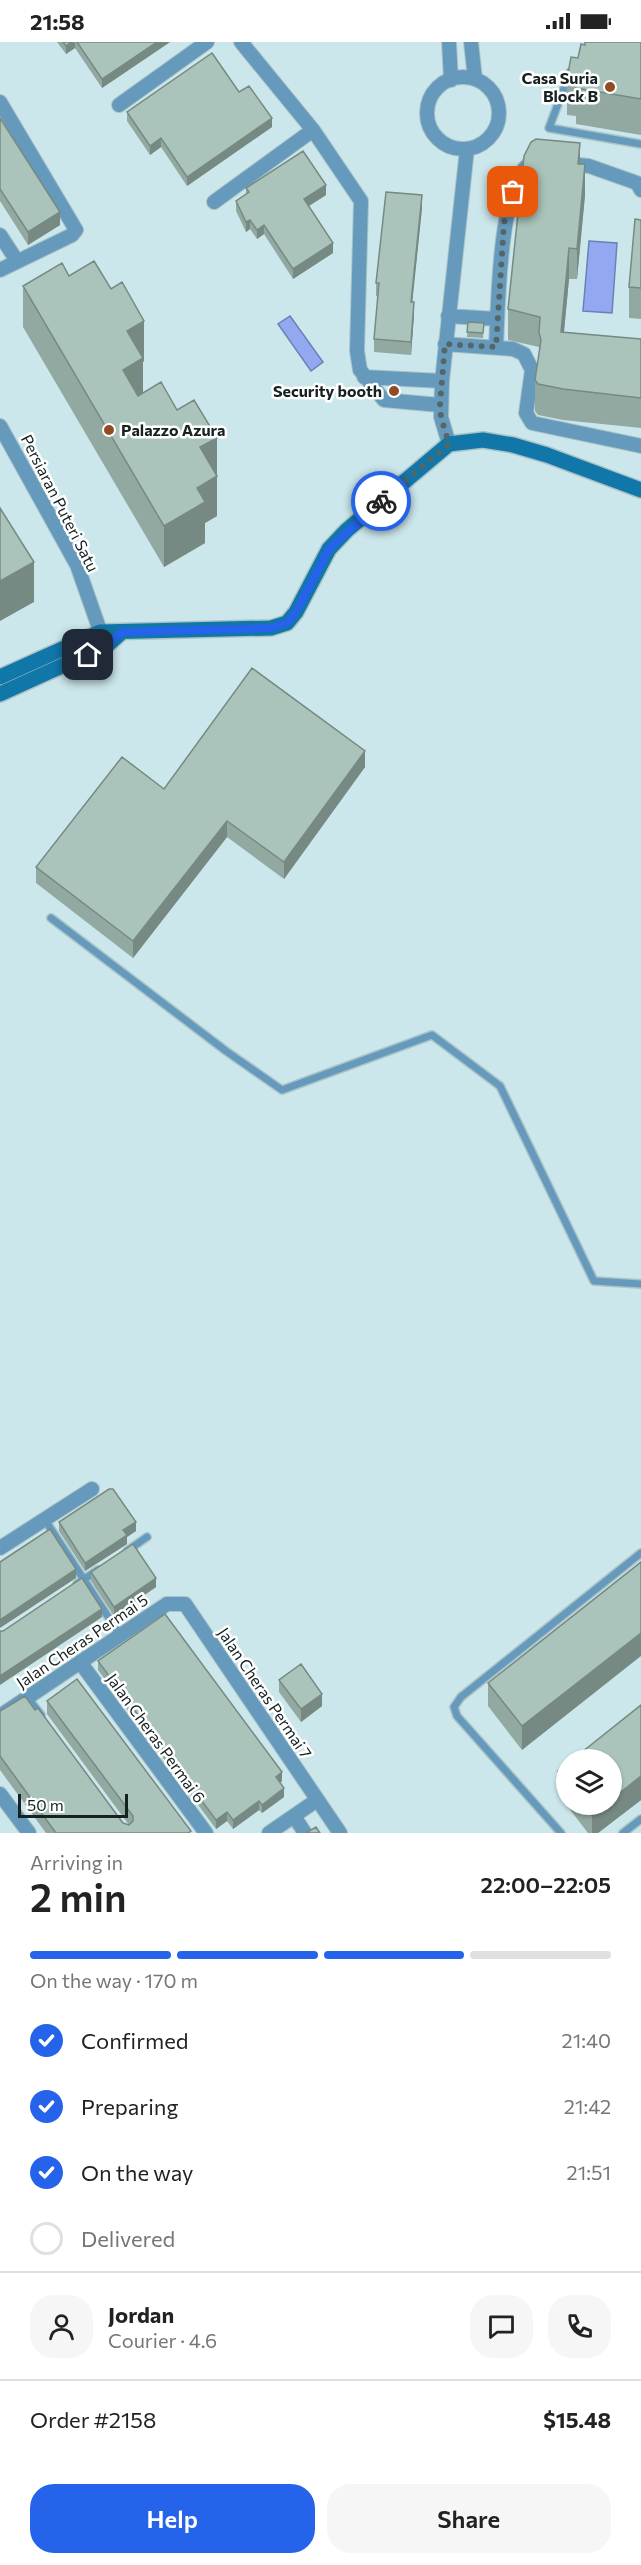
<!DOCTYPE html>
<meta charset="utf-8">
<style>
:root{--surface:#fff;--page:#f6f6f6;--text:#222;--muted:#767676;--line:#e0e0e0;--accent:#2563eb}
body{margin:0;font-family:Commissioner,sans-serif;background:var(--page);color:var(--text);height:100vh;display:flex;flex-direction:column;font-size:22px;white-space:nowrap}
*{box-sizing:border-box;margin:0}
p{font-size:20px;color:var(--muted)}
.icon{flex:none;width:33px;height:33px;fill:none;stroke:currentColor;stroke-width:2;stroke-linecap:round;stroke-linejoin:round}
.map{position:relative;height:1791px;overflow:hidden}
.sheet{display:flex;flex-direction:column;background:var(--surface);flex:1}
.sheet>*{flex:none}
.fabs{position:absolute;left:556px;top:1707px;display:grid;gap:12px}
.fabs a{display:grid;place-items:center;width:66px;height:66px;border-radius:50%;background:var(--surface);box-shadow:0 2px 4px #0004;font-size:30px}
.scale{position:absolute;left:18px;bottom:15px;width:110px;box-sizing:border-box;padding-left:6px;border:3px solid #162122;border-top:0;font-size:16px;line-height:21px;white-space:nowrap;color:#162122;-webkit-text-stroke:4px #fff;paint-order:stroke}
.pin{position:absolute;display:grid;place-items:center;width:51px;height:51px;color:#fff;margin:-26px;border-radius:12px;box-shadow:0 3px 9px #0006}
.courier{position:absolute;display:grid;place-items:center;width:60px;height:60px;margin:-30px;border:4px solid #2563eb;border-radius:50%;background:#fff;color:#222;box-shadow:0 2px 8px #0007}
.summary em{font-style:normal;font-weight:600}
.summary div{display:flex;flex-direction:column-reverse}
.summary{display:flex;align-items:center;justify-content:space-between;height:102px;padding:0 30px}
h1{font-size:39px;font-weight:600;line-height:45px}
.bar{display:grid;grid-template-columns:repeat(4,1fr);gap:9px 6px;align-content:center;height:72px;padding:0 30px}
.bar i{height:8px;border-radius:4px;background:var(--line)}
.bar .on{background:var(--accent)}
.bar p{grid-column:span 4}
.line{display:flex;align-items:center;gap:15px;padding:0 30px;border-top:2px solid var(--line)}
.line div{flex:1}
.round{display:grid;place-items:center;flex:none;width:63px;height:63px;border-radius:24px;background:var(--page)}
ol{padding:0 30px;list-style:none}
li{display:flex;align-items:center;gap:18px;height:66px}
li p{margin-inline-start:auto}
li .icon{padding:6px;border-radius:50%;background:var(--accent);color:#fff;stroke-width:4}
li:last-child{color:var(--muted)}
li i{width:33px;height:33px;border:3px solid var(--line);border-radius:50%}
.cta{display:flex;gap:12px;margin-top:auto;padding:12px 30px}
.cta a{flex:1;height:69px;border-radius:24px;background:var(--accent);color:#fff;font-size:24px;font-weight:600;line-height:69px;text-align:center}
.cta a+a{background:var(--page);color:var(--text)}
.status{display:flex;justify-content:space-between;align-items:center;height:42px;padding:0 30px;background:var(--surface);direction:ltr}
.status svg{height:16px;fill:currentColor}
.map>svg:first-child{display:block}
.water{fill:#92a9f2;stroke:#6d80b4;stroke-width:1.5}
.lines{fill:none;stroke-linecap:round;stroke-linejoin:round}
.lane-casing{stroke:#aac3c7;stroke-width:10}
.street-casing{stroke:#aac3c7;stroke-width:16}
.secondary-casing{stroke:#aac3c7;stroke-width:18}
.lane{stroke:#669abc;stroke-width:7}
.street{stroke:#669abc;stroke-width:14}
.secondary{stroke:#1176a8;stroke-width:15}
.wall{fill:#92a9a1}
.shaded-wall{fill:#778983}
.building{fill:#aac4bb;stroke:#778983;stroke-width:1.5}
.done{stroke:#556668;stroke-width:6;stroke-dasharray:0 10.8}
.route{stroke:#2563eb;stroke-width:8}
.poi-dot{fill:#924c25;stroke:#fff;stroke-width:2}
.labels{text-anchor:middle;stroke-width:5;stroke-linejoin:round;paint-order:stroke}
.poi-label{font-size:16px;font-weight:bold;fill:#162122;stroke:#fff;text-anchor:end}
.street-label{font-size:16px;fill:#162122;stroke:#fff}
</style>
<div class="status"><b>21:58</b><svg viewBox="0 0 49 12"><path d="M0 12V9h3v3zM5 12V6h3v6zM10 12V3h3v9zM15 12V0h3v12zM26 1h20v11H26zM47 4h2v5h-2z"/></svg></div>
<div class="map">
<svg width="641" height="1791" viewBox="0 0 641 1791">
<rect width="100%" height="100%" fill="#cbe7eb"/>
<!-- water -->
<path class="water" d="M589,199L617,201L612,271L583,269Z
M290,274L323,320L311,329L278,282Z"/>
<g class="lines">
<defs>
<path id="lane" d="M570,30L549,86L641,102
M51,876L226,1009L282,1048L432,993L500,1044L594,1239L641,1242
M45,1478L120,1593
M127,1509L147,1495
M77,1542L98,1528
M27,1655L41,1673
M561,1791L457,1674L454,1665L461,1655L641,1511
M623,1791L641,1777"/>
<path id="street" d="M241,0L313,88L361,159L357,309L360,328L384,358L440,363
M449,0L451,38
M471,0L475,37
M427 71a36 36 0 1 1 72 0a36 36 0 1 1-72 0Z
M0,60L76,188L72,193L0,228
M119,63L207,0
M568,122L589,124L637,141L641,148
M214,160L313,88
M0,193L17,219
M448,274L497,277
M445,302L513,307L524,312L532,328L526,371L532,381L641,404
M496,305C498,272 498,123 537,119
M364,335L442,339
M0,384L77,523L104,600
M449,402L441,375L442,339L467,107
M0,1506L92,1447
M80,1620L206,1791
M0,1674L167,1562H185L340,1791
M0,1752L29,1791
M294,1774L305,1791
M269,1791L317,1758"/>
<path id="secondary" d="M0,635L100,590L271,586L287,581L296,570L329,507L347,488L449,402L483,398L513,403L547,413L641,448
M0,652L106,604L122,590"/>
</defs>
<!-- lane casing -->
<use href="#lane" class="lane-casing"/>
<!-- street casing -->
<use href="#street" class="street-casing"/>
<!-- secondary casing -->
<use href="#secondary" class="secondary-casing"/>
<!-- lane -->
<use href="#lane" class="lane"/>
<!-- street -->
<use href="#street" class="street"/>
<!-- secondary -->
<use href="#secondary" class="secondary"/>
</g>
<!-- wall -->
<path class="wall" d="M57,0H170L102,46L75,6L66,12Z
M641,0V93L576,82V74L567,73V37L585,3Z
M239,50L272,85L187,144L161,105L150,113L127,79V70Z
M0,76L60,183L28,203L0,159Z
M580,122L585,153L577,237H569L564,290L641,297V386L563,378L538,373L535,369V338L539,313V305L508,298V267Z
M246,146L326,153L309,164L333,211L293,237L264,192L257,197L250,187L246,190L236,169V159L246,152Z
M422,166L412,260L414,273L411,313L374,310V297L378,254H376V241Z
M641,178V277L629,276V245Z
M69,234L144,319L143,320V351L177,368L217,396V474L205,481V501L164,525L23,285V244Z
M468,280L484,281L483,296L467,295Z
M365,725L284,837L227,795L133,916L36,841V825L164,747Z
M59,1480L136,1489L127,1495V1502L85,1529L59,1489Z
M641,1520L522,1708L488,1664V1641Z
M91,1530L156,1545L114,1574L91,1539Z
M98,1619L282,1739L280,1741L284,1755L262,1771L259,1768L233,1787L227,1779L216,1787L98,1628Z
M279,1638L322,1664L301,1680L279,1650Z
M47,1659L191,1791H46L0,1728V1669L35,1668L123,1781L129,1783L47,1672Z
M567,1721V1762H612L641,1758L598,1791H588L558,1752V1729Z"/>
<!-- shaded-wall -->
<path class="shaded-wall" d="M71,0H75V6L66,12V4Z
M157,0H170L102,46V37Z
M272,76V85L187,144V135Z
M161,96V105L150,113V104Z
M580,101V132L578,122Z
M585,122V153L577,237V207Z
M326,143V153L304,167V157Z
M422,153V166L411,273V260Z
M60,170V183L28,203V190Z
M250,178V187L246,190V180Z
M264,183V192L257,197V188Z
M333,201V211L293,237V227Z
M569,206V237L561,320V290Z
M414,260V273L411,313V300Z
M144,279V319L143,320V357L123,369V328L127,289Z
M217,396V474L205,481V501L164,525V484L197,446L200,405Z
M34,520V560L0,579V539Z
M365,709V725L284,837V820Z
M227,779V795L133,916V899Z
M136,1480V1489L127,1495V1502L85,1529V1521L123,1488Z
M76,1527V1536L0,1586V1578Z
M156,1536V1545L114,1574V1565Z
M102,1567V1575L0,1643V1634Z
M641,1591V1614L522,1708V1684Z
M322,1652V1664L301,1680V1667Z
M282,1730V1739L276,1744V1735Z
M641,1734V1758L598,1791H592V1773L605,1762H612V1757Z
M284,1746V1755L262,1771V1763Z
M259,1759V1768L233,1787V1778Z
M227,1770V1779L216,1787V1778Z"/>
<!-- building -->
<path class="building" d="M63,0H71L66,4Z
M77,0H157L102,37Z
M585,0H641V57L576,46L577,38L567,37L571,15L578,16L581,2L585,3Z
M212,11L239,50L249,44L272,76L187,135L161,96L150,104L127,70Z
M0,76L60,170L28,190L0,147Z
M536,97L580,101L578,122H585L577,207L569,206L561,290L641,297V356L563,347L538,342L535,338L541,298L539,291L540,275L508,267L524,114L531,100Z
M303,109L326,143L304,157L333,201L293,227L264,183L257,188L250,178L246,180L236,159L249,150L246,146Z
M386,150L422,153L411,260H414L411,300L374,297L379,241H376Z
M635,177L641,178V246L629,245Z
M94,219L111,247L122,240L144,279L127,289L143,316L123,328L138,354L161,340L177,368L194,358L217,396L200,405L217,434L197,446L205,460L164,484L23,244L62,221L69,234Z
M468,280L484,281L483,291L467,290Z
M0,466L34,520L0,539Z
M252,626L365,709L284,820L227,779L133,899L36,825L122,715L164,747Z
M109,1447H113L136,1480L123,1488L127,1493L85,1521L59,1480Z
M50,1487L76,1527L0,1578V1520Z
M133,1502L156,1536L114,1565L91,1530Z
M641,1520V1591L522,1684L488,1641Z
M82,1536L102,1567L0,1634V1589H3Z
M165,1572L282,1730L276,1735L284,1746L262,1763L259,1759L233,1778L227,1770L216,1778L98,1619Z
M301,1622L322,1652L301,1667L279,1638Z
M77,1637L191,1789L188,1791H56L0,1714V1669L25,1654L35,1668L38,1666L123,1781L129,1783L133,1779V1774L47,1659Z
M641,1663V1734L612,1757V1718H572Z
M567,1721V1740L558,1729Z
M584,1762H605L592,1773Z
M316,1785L320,1791H306Z"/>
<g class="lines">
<!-- done -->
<path class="done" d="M381,459L449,402L441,375L440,363L445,302L496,305L504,181L513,150"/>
<!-- route -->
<path class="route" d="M88,613L106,604L122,590L271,586L287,581L296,570L329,507L381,459"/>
</g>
<!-- markers -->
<g class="poi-dot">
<circle cx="610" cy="45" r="6"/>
<circle cx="394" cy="349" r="6"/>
<circle cx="109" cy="388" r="6"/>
</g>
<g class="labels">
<!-- poi labels -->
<g class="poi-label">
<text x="598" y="42">Casa Suria<tspan x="598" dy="18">Block B</tspan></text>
<text x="382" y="355">Security booth</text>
<text x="121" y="394" text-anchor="start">Palazzo Azura</text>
</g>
<!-- street labels -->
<g class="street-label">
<text transform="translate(60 461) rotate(63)" y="6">Persiaran Puteri Satu</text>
<text transform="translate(82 1599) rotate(-34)" y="6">Jalan Cheras Permai 5</text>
<text transform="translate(265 1651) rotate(56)" y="6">Jalan Cheras Permai 7</text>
<text transform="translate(156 1696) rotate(54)" y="6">Jalan Cheras Permai 6</text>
</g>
</g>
</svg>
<div class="fabs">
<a><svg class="icon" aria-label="layers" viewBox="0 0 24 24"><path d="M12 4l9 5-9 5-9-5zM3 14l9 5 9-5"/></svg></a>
</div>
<div class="scale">50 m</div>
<div class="pin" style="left:513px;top:150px;background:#ea580c"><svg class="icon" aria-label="bag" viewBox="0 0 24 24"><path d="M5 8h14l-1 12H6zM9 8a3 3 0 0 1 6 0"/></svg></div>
<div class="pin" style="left:88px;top:613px;background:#1f2937"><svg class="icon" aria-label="home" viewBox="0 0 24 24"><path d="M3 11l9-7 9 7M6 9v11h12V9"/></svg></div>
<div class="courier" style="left:381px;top:459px"><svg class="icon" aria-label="bike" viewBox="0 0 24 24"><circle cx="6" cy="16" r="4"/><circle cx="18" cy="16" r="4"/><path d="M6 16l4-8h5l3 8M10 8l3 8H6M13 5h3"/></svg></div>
</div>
<section class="sheet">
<div class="summary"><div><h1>2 min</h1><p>Arriving in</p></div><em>22:00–22:05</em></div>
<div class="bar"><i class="on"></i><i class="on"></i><i class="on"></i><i></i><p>On the way · 170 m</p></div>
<ol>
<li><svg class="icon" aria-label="check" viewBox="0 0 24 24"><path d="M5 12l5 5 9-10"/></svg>Confirmed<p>21:40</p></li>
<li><svg class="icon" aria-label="check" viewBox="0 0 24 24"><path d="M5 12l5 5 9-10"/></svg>Preparing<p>21:42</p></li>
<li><svg class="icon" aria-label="check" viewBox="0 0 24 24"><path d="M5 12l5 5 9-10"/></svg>On the way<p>21:51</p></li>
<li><i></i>Delivered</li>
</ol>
<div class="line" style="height:108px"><a class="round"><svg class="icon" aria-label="person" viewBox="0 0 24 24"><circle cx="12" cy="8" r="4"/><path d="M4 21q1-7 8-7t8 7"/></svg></a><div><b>Jordan</b><p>Courier · 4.6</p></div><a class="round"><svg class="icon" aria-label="chat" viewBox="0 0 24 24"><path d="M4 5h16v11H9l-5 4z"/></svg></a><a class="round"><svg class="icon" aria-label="phone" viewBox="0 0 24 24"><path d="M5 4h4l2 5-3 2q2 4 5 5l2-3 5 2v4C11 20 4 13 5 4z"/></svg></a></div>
<div class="line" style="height:78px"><div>Order #2158</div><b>$15.48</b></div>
<div class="cta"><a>Help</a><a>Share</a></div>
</section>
